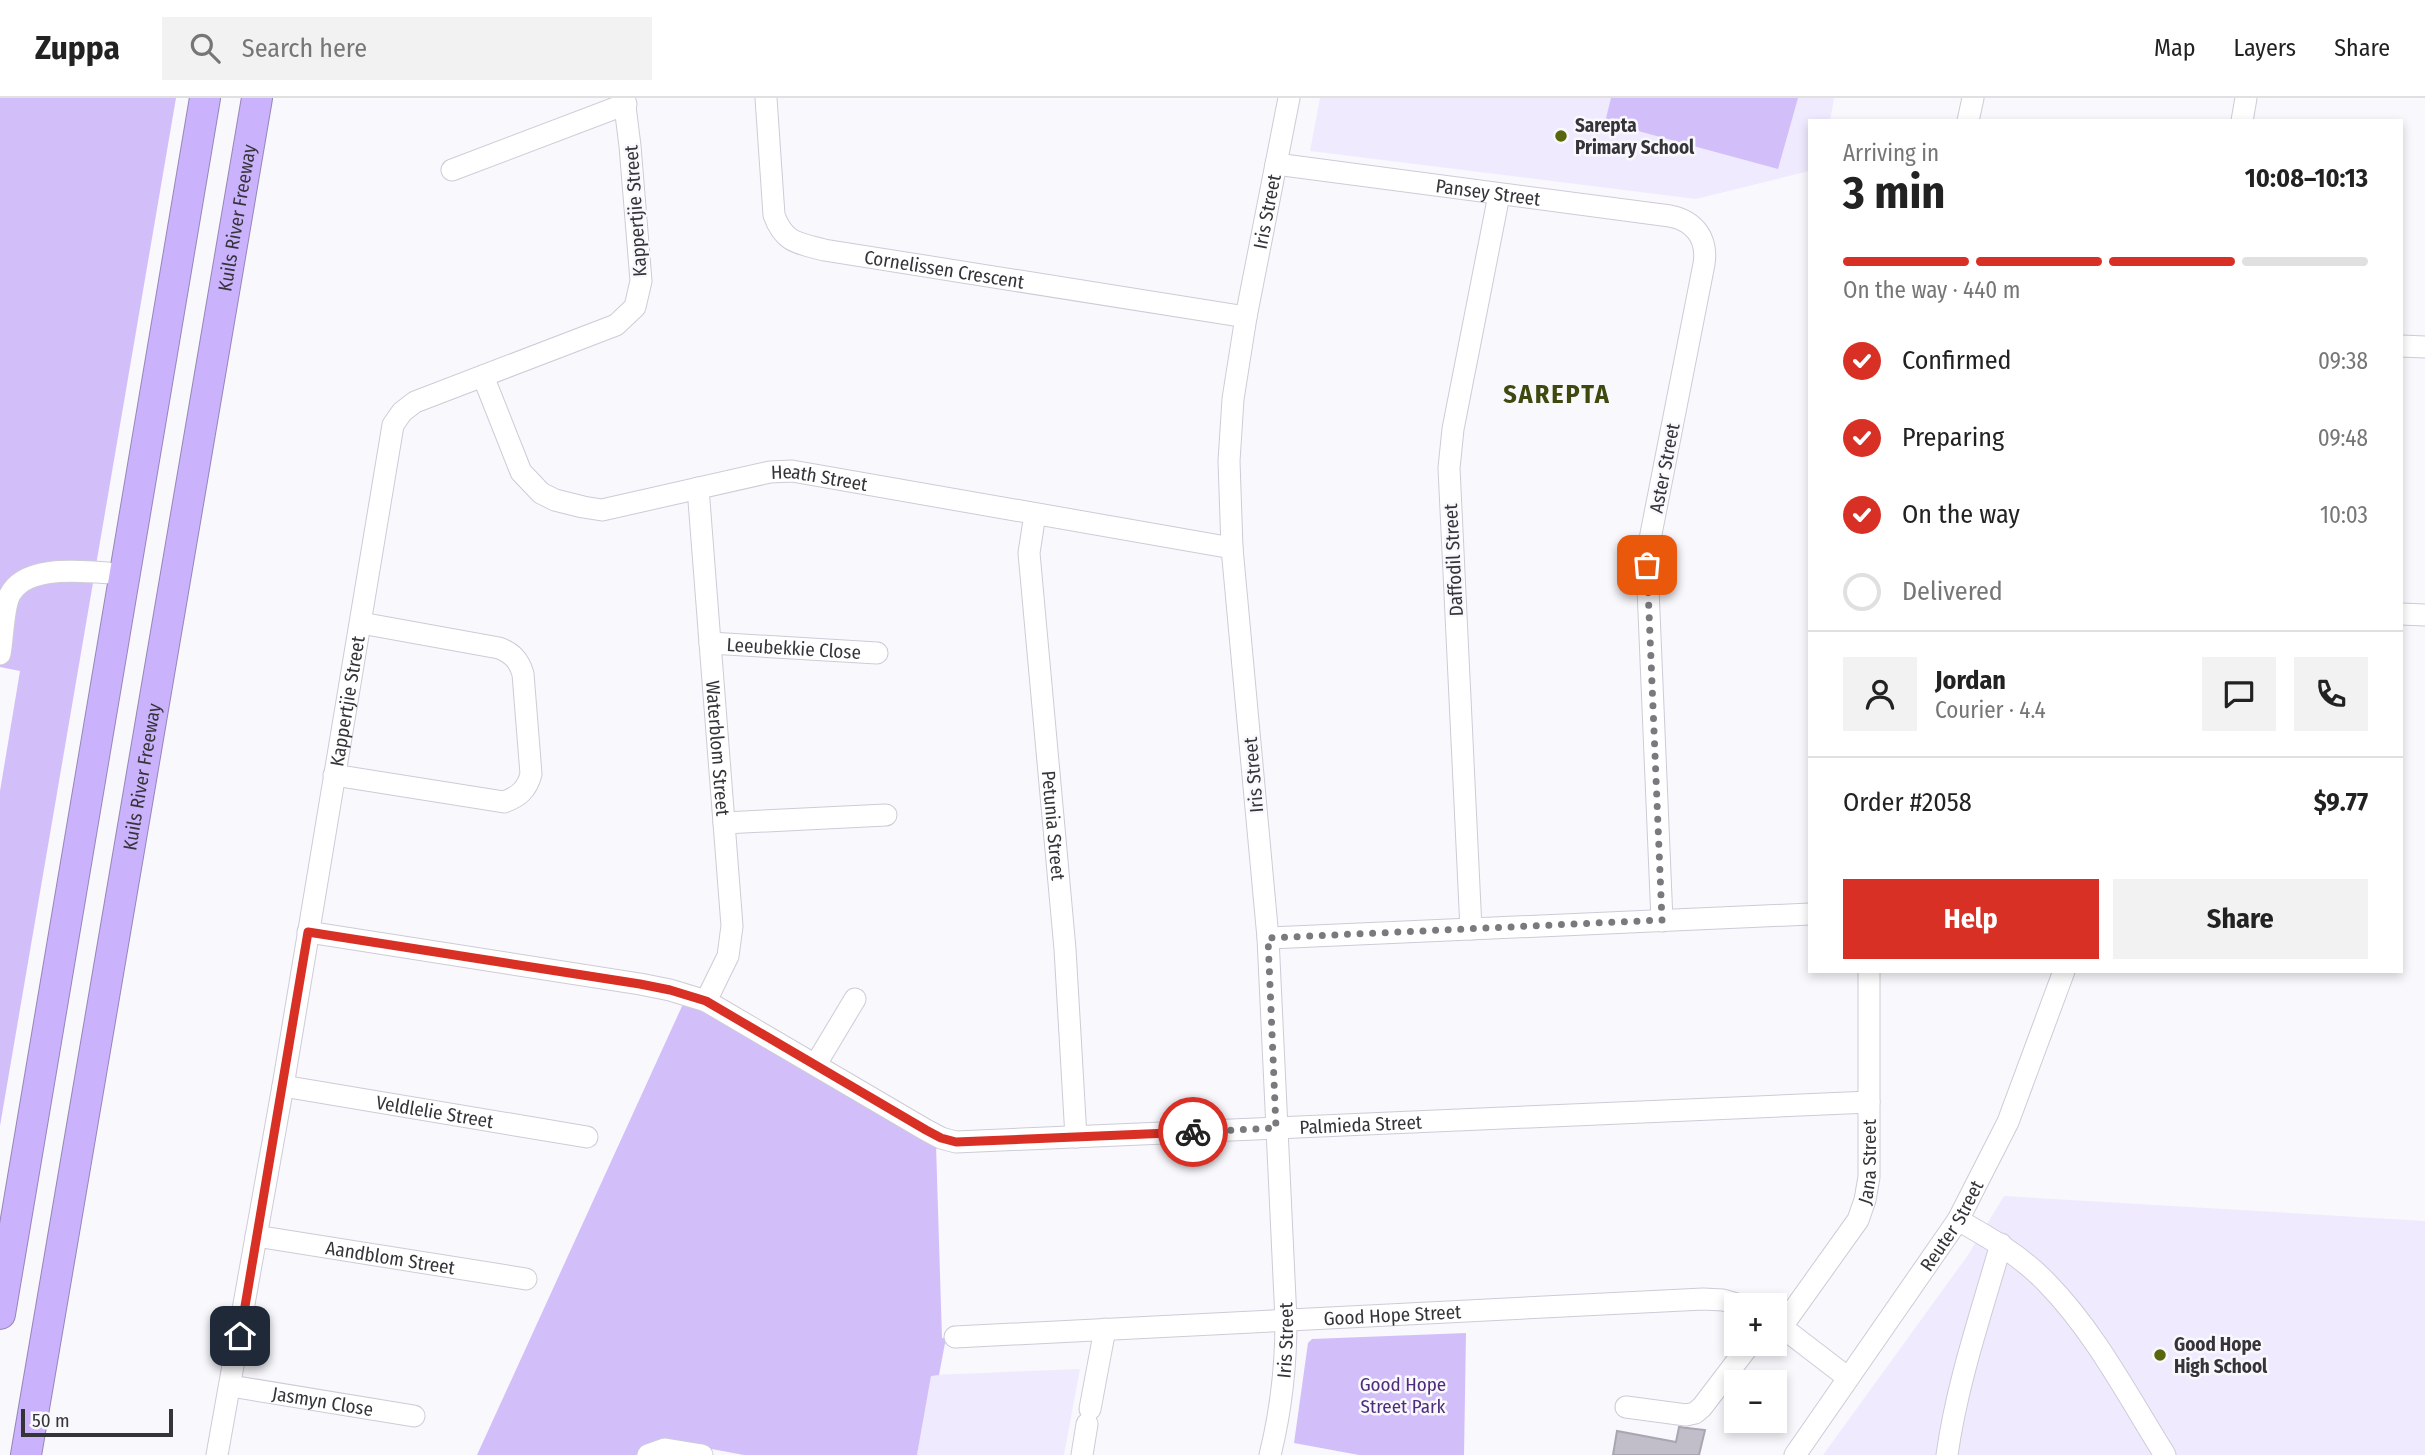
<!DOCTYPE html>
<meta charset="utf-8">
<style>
:root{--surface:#fff;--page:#f2f2f2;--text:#222;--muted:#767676;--line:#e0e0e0;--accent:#d93025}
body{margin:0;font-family:"Fira Sans Condensed",sans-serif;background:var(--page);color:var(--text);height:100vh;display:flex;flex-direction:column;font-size:26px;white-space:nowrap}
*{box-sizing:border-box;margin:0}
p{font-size:23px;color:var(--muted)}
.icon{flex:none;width:38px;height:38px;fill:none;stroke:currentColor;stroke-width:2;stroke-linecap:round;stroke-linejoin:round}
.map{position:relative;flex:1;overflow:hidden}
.sheet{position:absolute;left:1808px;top:21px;width:595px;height:854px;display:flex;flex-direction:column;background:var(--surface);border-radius:0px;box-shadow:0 4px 10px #0003}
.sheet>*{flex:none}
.tools{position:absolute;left:1724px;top:1195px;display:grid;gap:14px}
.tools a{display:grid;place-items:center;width:63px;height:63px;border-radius:0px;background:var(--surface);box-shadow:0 4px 10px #0003;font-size:35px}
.scale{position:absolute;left:21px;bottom:18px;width:152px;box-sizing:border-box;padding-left:7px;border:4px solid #353439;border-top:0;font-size:19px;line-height:24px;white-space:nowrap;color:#353439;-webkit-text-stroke:5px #f9f8fd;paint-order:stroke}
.pin{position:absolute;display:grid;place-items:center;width:60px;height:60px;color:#fff;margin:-30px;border-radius:14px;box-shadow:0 4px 10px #0006}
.courier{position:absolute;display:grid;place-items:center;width:70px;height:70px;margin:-35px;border:5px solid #d93025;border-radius:50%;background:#fff;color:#222;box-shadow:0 2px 9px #0007}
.summary em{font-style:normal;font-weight:700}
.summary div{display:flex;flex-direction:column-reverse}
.summary{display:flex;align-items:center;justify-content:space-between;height:119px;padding:0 35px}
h1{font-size:46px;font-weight:700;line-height:52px}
.bar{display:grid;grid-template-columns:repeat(4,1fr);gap:10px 7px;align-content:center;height:84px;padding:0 35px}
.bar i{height:9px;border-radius:5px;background:var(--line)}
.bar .current{background:var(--accent)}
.bar p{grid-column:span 4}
.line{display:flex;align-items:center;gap:18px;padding:0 35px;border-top:2px solid var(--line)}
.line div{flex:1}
.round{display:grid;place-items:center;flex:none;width:74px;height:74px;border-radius:0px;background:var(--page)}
ol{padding:0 35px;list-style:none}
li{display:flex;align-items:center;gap:21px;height:77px}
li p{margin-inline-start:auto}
li .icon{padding:7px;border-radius:50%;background:var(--accent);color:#fff;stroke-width:4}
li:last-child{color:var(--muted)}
li i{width:38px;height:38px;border:4px solid var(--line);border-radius:50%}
.cta{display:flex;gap:14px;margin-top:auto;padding:14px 35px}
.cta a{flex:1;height:80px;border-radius:0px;background:var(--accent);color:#fff;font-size:28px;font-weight:700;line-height:80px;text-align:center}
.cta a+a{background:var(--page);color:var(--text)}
header{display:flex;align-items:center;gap:42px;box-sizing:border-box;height:98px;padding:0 35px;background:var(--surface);border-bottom:2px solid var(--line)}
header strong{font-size:33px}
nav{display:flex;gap:38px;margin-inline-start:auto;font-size:24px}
.search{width:490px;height:63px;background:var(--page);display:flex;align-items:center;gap:18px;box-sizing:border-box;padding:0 24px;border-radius:0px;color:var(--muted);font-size:26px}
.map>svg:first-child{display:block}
.built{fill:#f0eafe}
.green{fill:#d2bffa}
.building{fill:#c1beca;stroke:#a9a5b1;stroke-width:2}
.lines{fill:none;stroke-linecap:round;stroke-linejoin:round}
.minor-casing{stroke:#cecbd7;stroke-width:23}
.highway-casing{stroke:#9686b8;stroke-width:32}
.minor{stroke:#fff;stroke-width:21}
.highway{stroke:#cbb2fc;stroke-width:30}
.done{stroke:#7a797e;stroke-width:7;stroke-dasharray:0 12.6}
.route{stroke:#d93025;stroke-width:9}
.poi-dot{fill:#58670e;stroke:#f9f8fd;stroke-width:2.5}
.labels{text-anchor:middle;stroke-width:5;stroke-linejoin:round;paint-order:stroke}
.poi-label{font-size:19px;font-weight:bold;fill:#353439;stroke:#f9f8fd;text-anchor:start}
.street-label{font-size:19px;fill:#353439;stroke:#f9f8fd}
.park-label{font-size:19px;fill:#4d2d7b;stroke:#f9f8fd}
.district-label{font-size:26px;font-weight:bold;letter-spacing:2px;fill:#3e490f;stroke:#f9f8fd}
</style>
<header>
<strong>Zuppa</strong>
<div class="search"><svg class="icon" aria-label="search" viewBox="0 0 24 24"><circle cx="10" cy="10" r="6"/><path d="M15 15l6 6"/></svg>Search here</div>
<nav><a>Map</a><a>Layers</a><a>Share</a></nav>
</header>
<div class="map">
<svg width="2425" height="1357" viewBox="0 0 2425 1357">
<rect width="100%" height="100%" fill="#f9f8fd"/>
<!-- built -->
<path class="built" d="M1320,0H1834L1830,23H1810L1809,73L1696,101L1310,53Z
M2004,1098L2425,1123V1357H1823L1968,1157Z
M1080,1271L1064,1357H917L931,1277Z"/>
<!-- green -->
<path class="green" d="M0,0H176L0,1028V693L20,573L0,569Z
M1611,0H1798L1778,71L1605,24Z
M683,906L706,913L936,1047L942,1240H946L939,1277L931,1278L917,1357H744L674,1344L643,1351L636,1357H477Z
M1466,1235L1464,1357H1359L1294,1345L1308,1245L1312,1241Z"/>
<!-- building -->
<path class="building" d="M1679,1329L1705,1332L1699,1357H1613L1617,1333L1676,1344Z"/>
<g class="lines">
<defs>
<g id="minor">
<path id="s1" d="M766,0L774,117C784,145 798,145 824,152L1246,219"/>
<path d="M1968,23L1973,0"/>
<path d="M2242,23L2246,0"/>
<path id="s2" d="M1276,66L1670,118C1695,123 1708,141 1704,166L1650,441L1647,467L1662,823"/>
<path d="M452,72L626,6"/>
<path d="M2401,248L2425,249"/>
<path id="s3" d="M483,278L521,374L541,395L555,402L583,409L602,412L770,374L792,373L1232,450"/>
<path id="s4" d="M698,390L732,828L728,858L706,903"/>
<path id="s5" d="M1035,416L1029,455L1065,851L1076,1039"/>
<path d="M2401,516L2425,517"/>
<path id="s6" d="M710,545L877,555"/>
<path d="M0,556C3,539 3,517 8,501C22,462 93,475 125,476"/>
<path d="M334,677L504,704C518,699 527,692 531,676L523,576C519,562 512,555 499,550L361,525"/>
<path d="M724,725L886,717"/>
<path d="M1471,831L1449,370L1453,331L1499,97"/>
<path id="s7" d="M308,834L640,886L670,892L706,903L926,1032L941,1040L956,1044L1869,1004"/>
<path d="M1268,840L1810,816"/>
<path d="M816,966L855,901"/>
<path id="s8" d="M283,988L587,1039"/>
<path d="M1958,1122C1990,1140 2021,1158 2046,1184C2095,1234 2128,1298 2165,1357"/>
<path id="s9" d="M256,1138L526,1181"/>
<path d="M1774,1223L1847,1279"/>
<path id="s10" d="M1783,1227L1858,1122L1865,1102L1869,1079V873"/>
<path id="s11" d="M955,1239L1703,1201L1723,1202L1744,1208"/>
<path id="s12" d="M231,1288L414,1318"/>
<path d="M1626,1309L1686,1317L1695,1315L1702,1309L1750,1246"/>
<path d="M1090,1311L1105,1231"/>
<path id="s13" d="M217,1357L283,988L393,327L402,314L415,304L616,227L635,209L641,183L630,48L624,0"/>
<path d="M648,1357L665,1351L702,1357"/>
<path d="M1082,1357L1087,1326"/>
<path id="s14" d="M1270,1357C1281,1313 1286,1268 1286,1222L1268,840L1232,450L1229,363L1233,301L1246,219L1289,0"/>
<path id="s15" d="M1795,1357L1958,1122L2008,1024L2064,873"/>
<path d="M1947,1357C1957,1285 1981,1216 2001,1146"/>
</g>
<g id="highway">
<path d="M0,1216L205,0"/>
<path id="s16" d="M26,1357L257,0"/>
</g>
</defs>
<!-- minor casing -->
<use href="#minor" class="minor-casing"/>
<!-- highway casing -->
<use href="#highway" class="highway-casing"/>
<!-- minor -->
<use href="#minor" class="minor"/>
<!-- highway -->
<use href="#highway" class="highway"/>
</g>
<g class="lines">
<!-- done -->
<path class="done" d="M1193,1034L1276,1030L1268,840L1662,822L1647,467"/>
<!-- route -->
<path class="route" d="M240,1238L308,834L640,886L670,892L706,903L926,1032L941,1040L956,1044L1193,1034"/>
</g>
<!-- markers -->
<g class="poi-dot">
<circle cx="1561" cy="38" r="7"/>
<circle cx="2160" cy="1257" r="7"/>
</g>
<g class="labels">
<!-- poi labels -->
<g class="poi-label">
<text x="1575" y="34">Sarepta<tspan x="1575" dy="22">Primary School</tspan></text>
<text x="2174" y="1253">Good Hope<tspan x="2174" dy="22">High School</tspan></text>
</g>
<!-- street labels -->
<g class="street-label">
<text dy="7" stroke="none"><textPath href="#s2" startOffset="214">Pansey Street</textPath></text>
<text transform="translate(635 113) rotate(-94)" y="7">Kappertjie Street</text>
<text dy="7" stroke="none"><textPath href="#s14" startOffset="1250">Iris Street</textPath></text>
<text dy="7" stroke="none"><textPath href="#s16" startOffset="1255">Kuils River Freeway</textPath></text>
<text dy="7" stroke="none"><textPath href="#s1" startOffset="304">Cornelissen Crescent</textPath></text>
<text transform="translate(1664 370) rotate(-79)" y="7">Aster Street</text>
<text dy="7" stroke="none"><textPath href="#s3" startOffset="418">Heath Street</textPath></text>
<text transform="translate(1453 462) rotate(-93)" y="7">Daffodil Street</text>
<text dy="7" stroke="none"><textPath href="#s6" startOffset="84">Leeubekkie Close</textPath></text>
<text dy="7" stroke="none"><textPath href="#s13" startOffset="765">Kappertjie Street</textPath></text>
<text dy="7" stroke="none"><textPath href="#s4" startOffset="261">Waterblom Street</textPath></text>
<text transform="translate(1253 677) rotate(-95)" y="7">Iris Street</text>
<text dy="7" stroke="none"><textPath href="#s16" startOffset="688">Kuils River Freeway</textPath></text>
<text dy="7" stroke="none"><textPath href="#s5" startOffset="313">Petunia Street</textPath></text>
<text dy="7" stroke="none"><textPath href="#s8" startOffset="154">Veldlelie Street</textPath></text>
<text dy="7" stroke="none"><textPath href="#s7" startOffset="1097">Palmieda Street</textPath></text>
<text dy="7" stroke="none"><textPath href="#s10" startOffset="189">Jana Street</textPath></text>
<text dy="7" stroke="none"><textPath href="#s15" startOffset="278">Reuter Street</textPath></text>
<text dy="7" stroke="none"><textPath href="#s9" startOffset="136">Aandblom Street</textPath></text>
<text dy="7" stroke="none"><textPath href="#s11" startOffset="438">Good Hope Street</textPath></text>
<text dy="7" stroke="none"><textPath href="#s14" startOffset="116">Iris Street</textPath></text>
<text dy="7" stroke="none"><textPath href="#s12" startOffset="93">Jasmyn Close</textPath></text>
</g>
<!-- park labels -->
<g class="park-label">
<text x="1403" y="1293">Good Hope<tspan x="1403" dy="22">Street Park</tspan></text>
</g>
<!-- district labels -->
<g class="district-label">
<text x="1557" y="305">SAREPTA</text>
</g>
</g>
</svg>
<div class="tools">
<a>+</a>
<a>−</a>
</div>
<div class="scale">50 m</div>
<div class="pin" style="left:1647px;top:467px;background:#ea580c"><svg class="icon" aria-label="bag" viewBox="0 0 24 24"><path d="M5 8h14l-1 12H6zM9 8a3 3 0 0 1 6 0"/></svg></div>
<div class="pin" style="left:240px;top:1238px;background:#1f2937"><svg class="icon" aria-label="home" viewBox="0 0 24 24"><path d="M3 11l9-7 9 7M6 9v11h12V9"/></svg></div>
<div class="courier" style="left:1193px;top:1034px"><svg class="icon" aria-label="bike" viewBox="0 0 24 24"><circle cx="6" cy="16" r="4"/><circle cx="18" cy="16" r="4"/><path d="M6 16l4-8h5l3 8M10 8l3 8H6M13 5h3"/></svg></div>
<section class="sheet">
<div class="summary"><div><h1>3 min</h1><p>Arriving in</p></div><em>10:08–10:13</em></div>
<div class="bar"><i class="current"></i><i class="current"></i><i class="current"></i><i></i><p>On the way · 440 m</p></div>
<ol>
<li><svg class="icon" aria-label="check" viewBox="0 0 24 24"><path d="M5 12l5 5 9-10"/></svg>Confirmed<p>09:38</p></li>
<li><svg class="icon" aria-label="check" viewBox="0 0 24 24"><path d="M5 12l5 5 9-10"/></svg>Preparing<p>09:48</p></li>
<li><svg class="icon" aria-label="check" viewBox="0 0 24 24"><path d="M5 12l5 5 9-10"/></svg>On the way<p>10:03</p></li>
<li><i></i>Delivered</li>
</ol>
<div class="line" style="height:126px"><a class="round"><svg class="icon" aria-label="person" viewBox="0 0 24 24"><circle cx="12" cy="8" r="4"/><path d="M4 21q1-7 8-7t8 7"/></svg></a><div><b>Jordan</b><p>Courier · 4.4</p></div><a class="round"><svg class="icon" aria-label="chat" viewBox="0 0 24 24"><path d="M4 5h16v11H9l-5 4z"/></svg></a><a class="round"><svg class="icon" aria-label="phone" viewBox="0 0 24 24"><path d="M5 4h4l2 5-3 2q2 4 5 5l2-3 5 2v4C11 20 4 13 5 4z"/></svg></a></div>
<div class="line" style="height:91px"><div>Order #2058</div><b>$9.77</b></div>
<div class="cta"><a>Help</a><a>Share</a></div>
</section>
</div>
